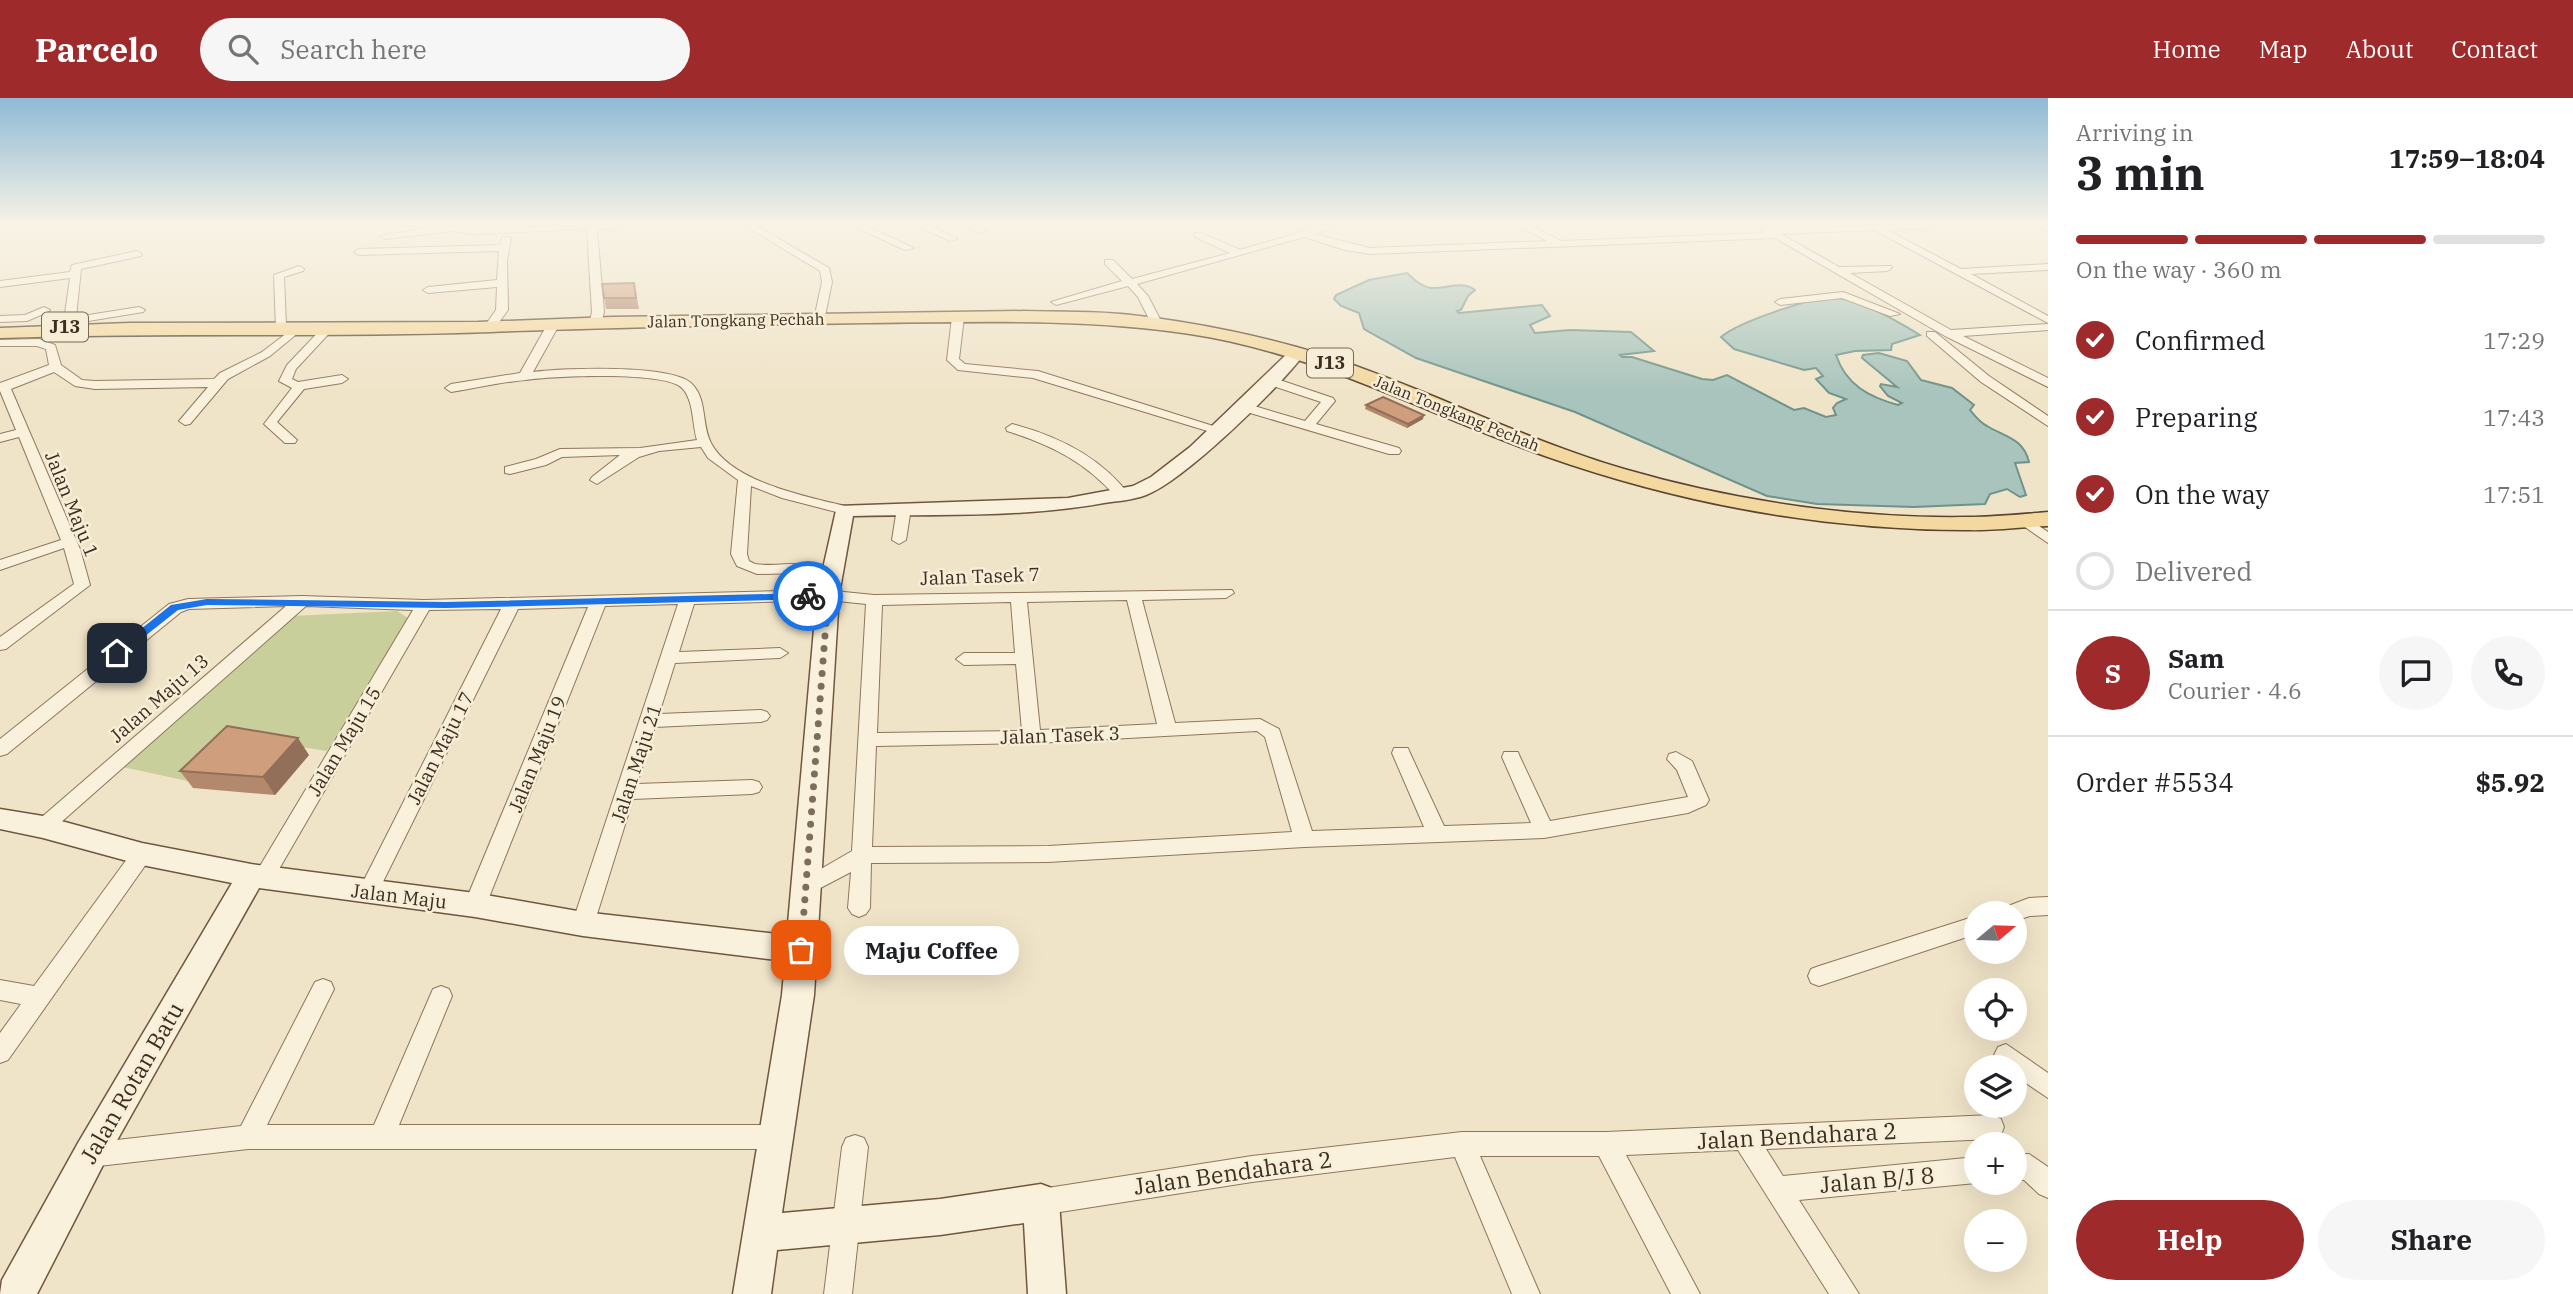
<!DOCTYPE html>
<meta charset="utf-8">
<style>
:root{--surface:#fff;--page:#f6f6f6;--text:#202124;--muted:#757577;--line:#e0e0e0;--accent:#9e2a2b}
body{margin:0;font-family:"IBM Plex Serif",serif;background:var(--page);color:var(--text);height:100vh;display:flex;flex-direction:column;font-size:26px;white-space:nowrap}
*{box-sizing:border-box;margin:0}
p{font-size:23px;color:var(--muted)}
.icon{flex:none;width:38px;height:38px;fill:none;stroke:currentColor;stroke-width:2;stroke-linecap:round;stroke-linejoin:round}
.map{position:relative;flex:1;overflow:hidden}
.panel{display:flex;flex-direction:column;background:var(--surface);width:525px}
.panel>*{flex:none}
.needle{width:46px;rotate:71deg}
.controls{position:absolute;left:1964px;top:803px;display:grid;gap:14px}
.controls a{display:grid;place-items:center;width:63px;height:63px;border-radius:50%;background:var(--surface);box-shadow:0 7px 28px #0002;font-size:35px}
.pin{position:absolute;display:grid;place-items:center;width:60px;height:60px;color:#fff;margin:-30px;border-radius:14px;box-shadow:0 4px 10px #0006}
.courier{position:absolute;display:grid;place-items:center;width:70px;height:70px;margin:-35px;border:5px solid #1a73e8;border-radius:50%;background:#fff;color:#222;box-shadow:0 2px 9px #0007}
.bubble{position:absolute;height:49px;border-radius:24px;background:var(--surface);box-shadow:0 7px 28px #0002;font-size:23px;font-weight:700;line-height:49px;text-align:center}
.headline em{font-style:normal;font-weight:700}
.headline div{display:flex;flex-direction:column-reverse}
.headline{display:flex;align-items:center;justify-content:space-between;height:119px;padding:0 28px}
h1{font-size:46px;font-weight:700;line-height:52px}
.bar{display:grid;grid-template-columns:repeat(4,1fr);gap:10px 7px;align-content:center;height:84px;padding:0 28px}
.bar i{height:9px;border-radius:5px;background:var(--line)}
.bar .current{background:var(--accent)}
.bar p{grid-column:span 4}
.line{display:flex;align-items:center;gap:18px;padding:0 28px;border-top:2px solid var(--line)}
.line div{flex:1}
.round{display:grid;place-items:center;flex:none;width:74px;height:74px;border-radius:37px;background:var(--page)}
ol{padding:0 28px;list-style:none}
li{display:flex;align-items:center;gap:21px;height:77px}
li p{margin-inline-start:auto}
li .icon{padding:7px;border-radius:50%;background:var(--accent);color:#fff;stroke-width:4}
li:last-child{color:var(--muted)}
li i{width:38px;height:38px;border:4px solid var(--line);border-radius:50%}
.primary-button{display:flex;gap:14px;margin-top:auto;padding:14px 28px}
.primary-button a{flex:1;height:80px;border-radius:42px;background:var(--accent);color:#fff;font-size:28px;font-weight:700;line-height:80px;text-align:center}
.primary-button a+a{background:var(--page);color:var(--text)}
header{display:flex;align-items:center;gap:42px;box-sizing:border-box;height:98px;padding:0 35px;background:var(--accent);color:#fff}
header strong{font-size:33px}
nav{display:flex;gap:38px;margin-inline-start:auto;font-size:24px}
.search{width:490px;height:63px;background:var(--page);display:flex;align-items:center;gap:18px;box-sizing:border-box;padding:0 24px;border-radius:38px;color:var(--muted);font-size:26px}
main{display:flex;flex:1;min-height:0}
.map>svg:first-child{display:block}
.green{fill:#c9cf9b}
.water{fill:#a9c4bc;stroke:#6f938a;stroke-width:2}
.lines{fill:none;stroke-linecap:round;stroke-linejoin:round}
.street-casing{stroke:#8d765c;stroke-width:2}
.secondary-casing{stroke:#6f573f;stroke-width:3}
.primary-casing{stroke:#5b4430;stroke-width:3}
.street{fill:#faf1dc;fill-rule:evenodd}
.secondary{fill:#faf1dc;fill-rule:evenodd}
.primary{fill:#f3d9a0;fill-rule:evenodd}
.wall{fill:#b2896c}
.shaded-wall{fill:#916f58}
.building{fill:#cf9f7d;stroke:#916f58;stroke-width:2}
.route{fill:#1a73e8}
.done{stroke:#7c6e5b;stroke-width:7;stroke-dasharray:0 12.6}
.labels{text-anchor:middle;stroke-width:5;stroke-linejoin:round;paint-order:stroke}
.far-street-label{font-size:16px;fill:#3d2e20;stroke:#f7eed8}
.shield{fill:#f7eed8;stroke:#756857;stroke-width:2}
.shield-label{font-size:18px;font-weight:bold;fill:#3d2e20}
.street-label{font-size:19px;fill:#3d2e20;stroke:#f7eed8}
.near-street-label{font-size:23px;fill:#3d2e20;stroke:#f7eed8}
</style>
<header>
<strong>Parcelo</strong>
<div class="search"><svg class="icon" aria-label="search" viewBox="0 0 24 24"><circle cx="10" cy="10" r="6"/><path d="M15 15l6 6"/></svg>Search here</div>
<nav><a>Home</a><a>Map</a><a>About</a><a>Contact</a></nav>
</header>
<main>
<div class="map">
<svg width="2048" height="1196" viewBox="0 0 2048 1196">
<rect width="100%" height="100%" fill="#f0e4c8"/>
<!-- green -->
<path class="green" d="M397,513L408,520L327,653L234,639L192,684L118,668L291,518Z"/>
<!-- water -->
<path class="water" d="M1407,175C1414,181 1421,189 1431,190C1446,191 1462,182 1475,192L1468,198L1461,212L1457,213L1459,215L1542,207L1550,218L1530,227L1535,235L1570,232L1631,234L1654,253L1620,257L1622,259H1632L1702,281L1713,282L1727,277L1794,312L1804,310L1826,319L1836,317L1833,310L1837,305L1846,301L1829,295L1816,281L1823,278L1816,270L1804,272L1734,251L1721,239C1737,225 1815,197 1837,200C1862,203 1899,224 1920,237L1892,246L1891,252L1855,253L1836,257C1846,287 1869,299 1898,307L1902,305L1888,298L1880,288L1881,286L1897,289L1862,260L1863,257L1879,255L1907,263L1921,282L1952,290L1974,307L1970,312C1975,318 1980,325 1987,328C2005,339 2023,340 2029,364L2015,365L2026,397L2020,399L2007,391L1990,396L1985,406L1914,409L1817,406L1767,398L1575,314L1416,260L1364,231L1359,215L1341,208L1334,201L1336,197L1369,182Z"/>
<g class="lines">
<defs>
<path id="street" d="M446,127L473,130L627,127L622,130L597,131L604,214L601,226L595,229L589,226L592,214L587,131L473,136L452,133L385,141L380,138Z
M744,127H755L829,170L832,184L824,223L814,221L822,184L820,173Z
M851,127H864L914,150L905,152Z
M916,127H929L958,141L950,143Z
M964,127H976L987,133L979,135Z
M1325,127H1340L1314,136L1370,150L1547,143L1518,127H1530L1561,143L1765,135L1761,131L1766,128L1772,130L1935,127L1930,130L1887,132L1961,171L2048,166V172L1971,176L2048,218V225L1874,132L1781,136L1839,169L1891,168L1892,170L1887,173L1850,175L1951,232L2048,226V232L1963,238L2048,280V289L1945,238L1775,140L1370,156L1345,152L1304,139L1137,186L1148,198L1162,225L1160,227H1152L1138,199L1128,188L1056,207L1051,204L1122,183L1105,166V162H1113L1132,181L1230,155L1195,139V135H1201L1240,152Z
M2036,127H2048V133Z
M503,138L511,140L507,163L508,212L494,231L490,232L484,229L496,212L497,189L428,195L423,192L428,189L497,182L499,153L359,157L354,154L359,151L500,147Z
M137,153L142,156L141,158L81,171L76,219L139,209L145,212L143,214L70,226L64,223L70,180L0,189V183L70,174L72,167Z
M299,168L304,171L303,173L284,179L286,228L276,230L274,177Z
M1843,194L1900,216L1890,218L1842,200L1780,207L1775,204L1780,201Z
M44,209L50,212L48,214L27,223L0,224V218L25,217Z
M958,216L964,219L959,261L965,266L1038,273L1226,332L1224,335H1214L1033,280L958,272L947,262L952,219Z
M553,224L559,227L533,274C562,270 671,266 691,285C708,301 701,326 711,345C732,385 809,399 849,409L851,412L844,416L782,400L751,388L747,456L749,463L755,466C791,471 812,453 838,489L834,493L874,497L1232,492L1234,495L1226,500L1142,502L1175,625L1260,621L1279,631L1312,733L1424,729L1392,655L1394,650H1408L1410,655L1444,728L1531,725L1502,659L1504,654H1518L1520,659L1550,723L1688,699L1677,672L1667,661L1669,656L1676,654L1692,663L1709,702L1706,707L1688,715L1544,740L1304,749L1048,764L871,765L870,810L866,816L859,819L852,816L848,810L851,774L807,797L800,795L797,789L800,783L852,753L866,506L828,502L694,506L679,554L780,550L788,555L780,560L675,565L659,616L761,612L767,614L770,618L767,622L761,624L655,629L637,686L752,682L759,684L762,689L759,694L752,696L633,701L594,826L591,832L583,835L575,832L572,826L678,506L605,508L486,807L482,813L475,816L468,813L464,807L588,509L518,511L375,800L368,802L361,800L358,794L501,511L429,512L271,785L264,787L257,785L254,779L257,773L413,512L306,508L50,734L43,737L36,734L33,729L36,724L286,508L189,511L181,514L7,656L0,658V641L169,506L188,501L302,498L424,502L824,492L807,475L757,476L737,468L731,456L738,382L708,360L701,349L659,353L639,359L597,386L590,382L592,379L620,357L562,359L546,367L510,376L505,375V369L536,361L560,351L640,350L697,342C692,326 694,302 682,290C665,273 553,278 526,282C501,284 476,290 451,294L445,290L451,286L520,275L547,227ZM1127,502L1157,626L1040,632L1027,504ZM1011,504L1015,555H964L956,561L964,567L1016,566L1022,633L877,635L882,507ZM1257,633L1265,639L1292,734L1048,748L872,749L876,648L1036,645Z
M300,225L306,228L304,230L270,258L228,281L190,326L185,327L179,323L208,289L95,291L75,288L54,274L11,291L80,451L90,487L6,551L0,552V539L74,486L64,450L0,472V462L61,442L19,339L0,344V336L16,332L0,293V285L49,267L46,251L37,248H0V242L39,241L55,247L61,267L82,282L95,283L214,281L220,275L262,254Z
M326,226L336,228L296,271L292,281L298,284L342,277L348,281L342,285L304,291L277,324L297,342L295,345H285L264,326L292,290L279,283L287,267Z
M1927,234H1935L1989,278L2048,318V328L1981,284L1927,238Z
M1271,279L1333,300L1335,303L1316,326L1399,350L1401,353L1399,356H1389L1240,312V306L1244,305L1305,323L1321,304L1267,286V280Z
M1012,326C1058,338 1101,359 1130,398L1128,401H1118C1087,365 1052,347 1007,333L1006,330Z
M904,406L911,410L906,442L899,446L892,442L897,410Z
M2027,420L2048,434V445L2022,427L2020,424Z
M142,748L149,750L152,756L149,762L8,962L0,965V935L21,906L0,902V882L34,888L135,750Z
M2048,799V817L2030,818L2014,823V816H2000L2003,810L2029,800Z
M1976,818V836L1819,888L1811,885L1808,878L1811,871L1819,868Z
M323,881L331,884L334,891L267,1027H374L433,891L441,888L449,891L452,898L399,1027H774L783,1030L786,1039L783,1048L774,1051H248L90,1069L81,1066L77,1057L81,1048L90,1045L241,1028L315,884Z
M2006,946L2048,975V1000L2014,977V970C2003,970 1999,967 1994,957L1998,949Z
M1992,1017L2001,1021L2004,1029L2001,1037L1992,1041L1766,1051L1783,1078L1976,1059V1085L1799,1102L1859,1196H1829L1738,1052L1626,1057L1700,1196H1671L1599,1058H1480L1540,1196H1512L1455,1059L1252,1084L1041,1117L1032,1113L1028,1104L1032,1095L1041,1091L1252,1058L1462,1034H1606Z
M855,1037L864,1040L868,1049L852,1196H824L842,1049L846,1040Z
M2014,1056H2029L2048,1069V1100L2039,1096L2024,1082H2014Z"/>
<path id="secondary" d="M1297,250L1305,255C1279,290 1185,382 1146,397C1133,402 1118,403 1104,405C1023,420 936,416 853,418L839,497L814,897L782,1115L940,1101L1041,1086L1054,1091L1059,1104L1066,1196H1028L1024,1125L940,1137L777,1152L771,1196H733L782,897L785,863L583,838L475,819L259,790L102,1069L37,1196H0L2,1182L78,1045L232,785L142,767L43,740L0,731V711L43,718L142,745L251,766L475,795L583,814L787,837L817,497L837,408L1068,400L1133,388L1151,379L1190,349L1291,252Z"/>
<path id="primary" d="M1025,213C1060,214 1096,213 1131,217C1194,224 1267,239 1327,258C1428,291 1522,341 1624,371C1734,403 1854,421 1969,419C1995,419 2022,416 2048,414V428C2020,429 1992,433 1965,432C1822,432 1679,405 1545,358C1426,316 1317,255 1190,236C1083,220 975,224 867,225C742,227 616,229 491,234C328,240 164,234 0,240V230L129,225L478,224L612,219Z"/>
</defs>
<!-- street casing -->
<use href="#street" class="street-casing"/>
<!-- secondary casing -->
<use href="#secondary" class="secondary-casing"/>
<!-- primary casing -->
<use href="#primary" class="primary-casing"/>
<!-- street -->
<use href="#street" class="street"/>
<!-- secondary -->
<use href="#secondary" class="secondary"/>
<!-- primary -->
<use href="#primary" class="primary"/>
</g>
<!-- wall -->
<path class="wall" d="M634,185L639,211H606L604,200Z
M1366,307L1423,321L1407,330L1365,311Z
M309,657L275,697L193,690L180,673Z"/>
<!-- shaded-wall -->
<path class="shaded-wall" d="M1424,317L1423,321L1407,330L1408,326Z
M298,640L309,657L275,697L263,679Z"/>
<!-- building -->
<path class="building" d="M634,185L636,200H604L602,186Z
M1383,299L1424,317L1408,326L1366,307Z
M227,628L298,640L263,679L180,673Z"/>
<!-- sky -->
<linearGradient id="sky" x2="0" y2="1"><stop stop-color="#8fbad6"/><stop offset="0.43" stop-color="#f8f3e6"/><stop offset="1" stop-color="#f8f3e6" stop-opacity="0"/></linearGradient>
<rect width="2048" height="294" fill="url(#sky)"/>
<!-- route -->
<path class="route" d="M808,495L813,498L811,501L446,510L207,507L178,512L121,557L111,555L171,507L207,501L446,504Z"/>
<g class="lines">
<!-- done -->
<path class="done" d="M801,852L828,498H808"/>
</g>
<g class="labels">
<!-- far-street labels -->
<g class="far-street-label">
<text transform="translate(736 222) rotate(-1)" y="6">Jalan Tongkang Pechah</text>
<text transform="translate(1457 315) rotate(22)" y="6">Jalan Tongkang Pechah</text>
</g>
<!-- shield labels -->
<g class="shield">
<rect x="42" y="214.5" width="46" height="29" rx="5"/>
<rect x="1307" y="250.5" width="46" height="29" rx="5"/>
</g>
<g class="shield-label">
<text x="65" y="235">J13</text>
<text x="1330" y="271">J13</text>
</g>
<!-- street labels -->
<g class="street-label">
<text transform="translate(72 406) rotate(68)" y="7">Jalan Maju 1</text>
<text transform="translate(980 478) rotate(-2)" y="7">Jalan Tasek 7</text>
<text transform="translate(159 600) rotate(-41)" y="7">Jalan Maju 13</text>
<text transform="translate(1060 637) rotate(-2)" y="7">Jalan Tasek 3</text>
<text transform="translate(344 643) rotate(-59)" y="7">Jalan Maju 15</text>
<text transform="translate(440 650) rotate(-63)" y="7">Jalan Maju 17</text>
<text transform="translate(537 656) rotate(-68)" y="7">Jalan Maju 19</text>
<text transform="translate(636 665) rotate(-72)" y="7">Jalan Maju 21</text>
<text transform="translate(399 798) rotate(7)" y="7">Jalan Maju</text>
</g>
<!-- near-street labels -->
<g class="near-street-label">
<text transform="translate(132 985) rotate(-60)" y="8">Jalan Rotan Batu</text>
<text transform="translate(1797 1038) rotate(-3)" y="8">Jalan Bendahara 2</text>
<text transform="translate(1233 1075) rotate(-8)" y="8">Jalan Bendahara 2</text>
<text transform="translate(1877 1082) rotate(-5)" y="8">Jalan B/J 8</text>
</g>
</g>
</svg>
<div class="controls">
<a><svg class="needle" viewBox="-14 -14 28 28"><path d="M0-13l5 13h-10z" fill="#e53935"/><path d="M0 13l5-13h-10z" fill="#757577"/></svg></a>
<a><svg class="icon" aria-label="locate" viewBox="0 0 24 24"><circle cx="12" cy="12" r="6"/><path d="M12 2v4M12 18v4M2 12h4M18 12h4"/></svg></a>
<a><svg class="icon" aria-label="layers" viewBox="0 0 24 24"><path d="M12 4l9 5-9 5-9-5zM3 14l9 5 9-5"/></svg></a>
<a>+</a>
<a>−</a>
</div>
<div class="pin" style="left:801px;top:852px;background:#ea580c"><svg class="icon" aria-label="bag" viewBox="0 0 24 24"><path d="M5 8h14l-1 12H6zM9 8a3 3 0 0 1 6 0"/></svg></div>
<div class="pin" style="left:117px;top:555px;background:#1f2937"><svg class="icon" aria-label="home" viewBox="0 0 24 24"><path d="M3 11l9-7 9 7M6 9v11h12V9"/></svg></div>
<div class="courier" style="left:808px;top:498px"><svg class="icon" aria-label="bike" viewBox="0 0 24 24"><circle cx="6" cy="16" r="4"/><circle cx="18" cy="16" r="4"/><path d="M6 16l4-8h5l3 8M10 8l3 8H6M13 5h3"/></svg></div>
<div class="bubble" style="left:844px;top:828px;width:175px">Maju Coffee</div>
</div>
<section class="panel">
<div class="headline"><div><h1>3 min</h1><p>Arriving in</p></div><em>17:59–18:04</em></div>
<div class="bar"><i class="current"></i><i class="current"></i><i class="current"></i><i></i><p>On the way · 360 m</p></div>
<ol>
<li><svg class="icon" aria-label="check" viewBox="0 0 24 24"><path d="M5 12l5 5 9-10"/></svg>Confirmed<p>17:29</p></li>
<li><svg class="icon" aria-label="check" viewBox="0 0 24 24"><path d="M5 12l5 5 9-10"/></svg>Preparing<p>17:43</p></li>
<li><svg class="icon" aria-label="check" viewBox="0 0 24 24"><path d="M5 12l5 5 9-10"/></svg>On the way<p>17:51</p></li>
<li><i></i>Delivered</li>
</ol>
<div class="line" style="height:126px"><b class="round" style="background:var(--accent);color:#fff">S</b><div><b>Sam</b><p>Courier · 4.6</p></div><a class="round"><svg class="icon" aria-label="chat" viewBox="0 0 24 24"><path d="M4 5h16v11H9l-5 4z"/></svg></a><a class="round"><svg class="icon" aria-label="phone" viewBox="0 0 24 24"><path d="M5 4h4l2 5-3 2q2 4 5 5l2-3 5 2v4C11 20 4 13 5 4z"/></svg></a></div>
<div class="line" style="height:91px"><div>Order #5534</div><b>$5.92</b></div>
<div class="primary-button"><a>Help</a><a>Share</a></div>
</section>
</main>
